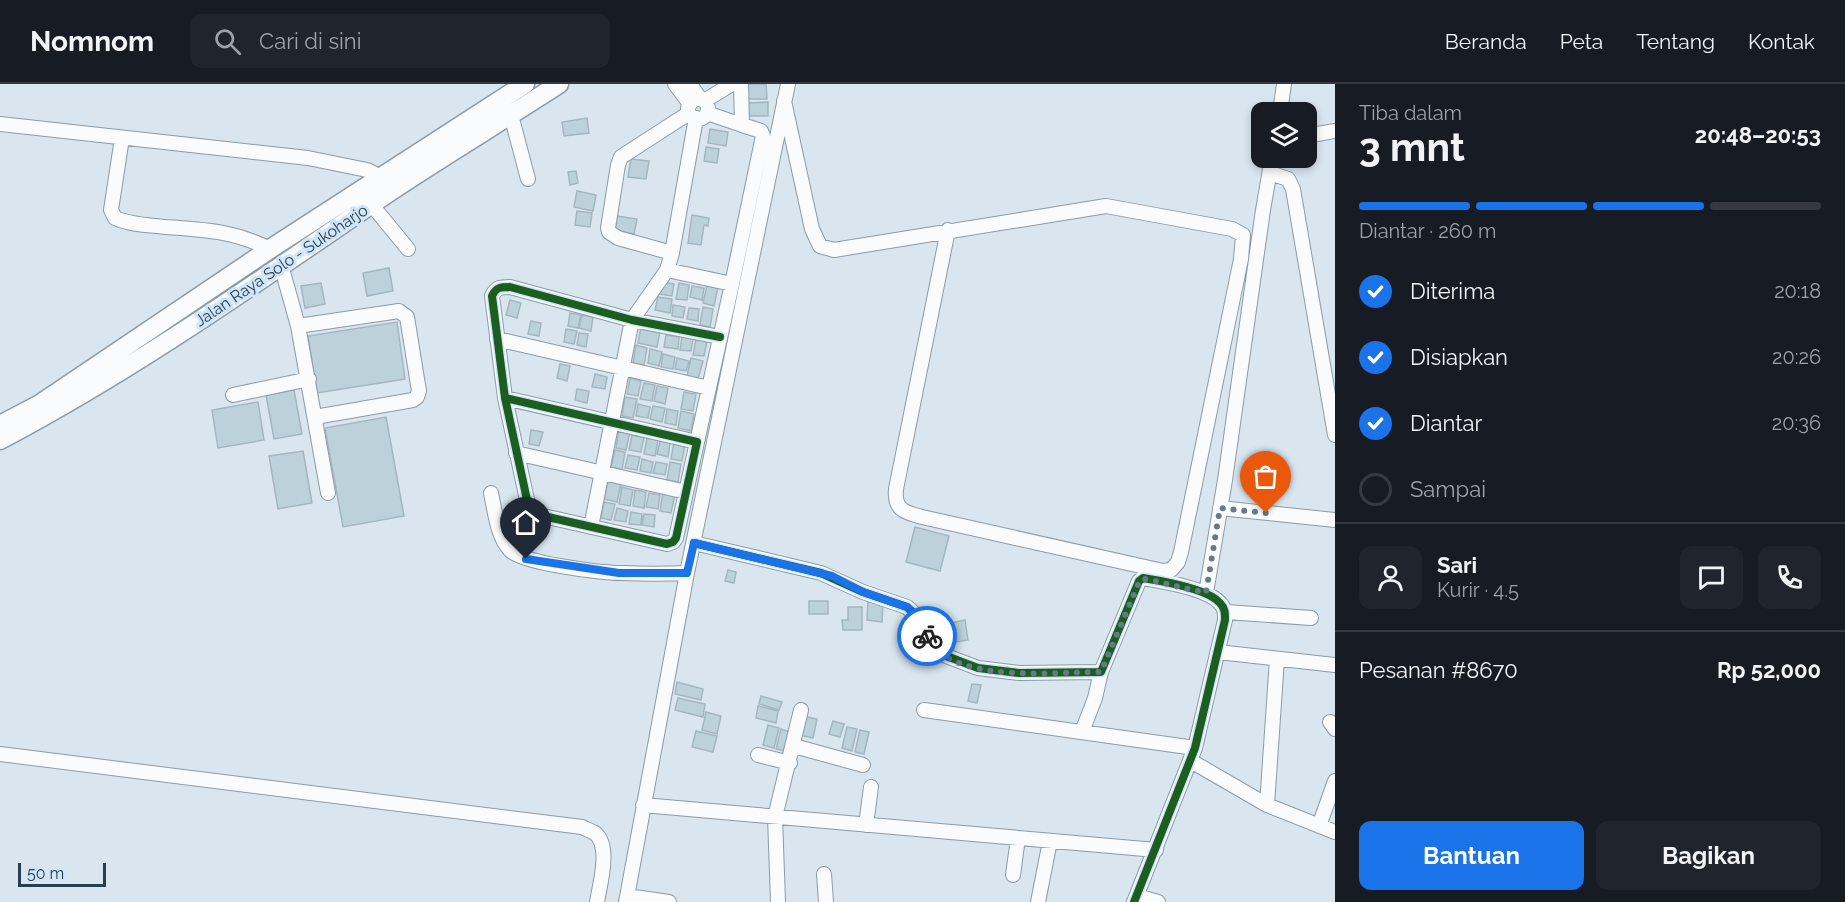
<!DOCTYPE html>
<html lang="id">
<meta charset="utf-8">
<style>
:root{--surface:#171b24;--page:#20242c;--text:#f1f3f6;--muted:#9ea1a6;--line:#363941;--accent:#1a73e8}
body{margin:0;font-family:Raleway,sans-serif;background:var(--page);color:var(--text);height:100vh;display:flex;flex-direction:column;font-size:22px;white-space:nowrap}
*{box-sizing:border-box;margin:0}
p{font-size:20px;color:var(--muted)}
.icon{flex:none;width:33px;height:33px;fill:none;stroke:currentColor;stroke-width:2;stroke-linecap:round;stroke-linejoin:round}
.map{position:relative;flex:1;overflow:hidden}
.details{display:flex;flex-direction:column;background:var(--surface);width:510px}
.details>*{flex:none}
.controls{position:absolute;left:1251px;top:18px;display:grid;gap:12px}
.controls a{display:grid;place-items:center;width:66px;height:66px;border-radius:12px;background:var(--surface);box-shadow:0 3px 9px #0003;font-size:30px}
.scale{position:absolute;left:18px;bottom:15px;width:88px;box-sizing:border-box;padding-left:6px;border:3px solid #283f50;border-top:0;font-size:16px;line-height:21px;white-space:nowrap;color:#283f50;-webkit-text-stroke:4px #d0e6f8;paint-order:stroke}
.pin{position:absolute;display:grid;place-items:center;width:51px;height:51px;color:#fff;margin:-62px -26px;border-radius:50% 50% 50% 0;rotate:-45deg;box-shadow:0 0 6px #0007}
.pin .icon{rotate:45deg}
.courier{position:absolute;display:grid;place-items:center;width:60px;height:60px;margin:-30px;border:4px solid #1a73e8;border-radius:50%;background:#fff;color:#222;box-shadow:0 2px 8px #0007}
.summary em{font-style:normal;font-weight:700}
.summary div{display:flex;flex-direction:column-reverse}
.summary{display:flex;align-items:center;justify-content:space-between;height:102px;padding:0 24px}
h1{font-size:39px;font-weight:700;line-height:45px}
.bar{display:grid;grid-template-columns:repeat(4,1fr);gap:9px 6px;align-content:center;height:72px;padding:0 24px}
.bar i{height:8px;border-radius:4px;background:var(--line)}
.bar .current{background:var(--accent)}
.bar p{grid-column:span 4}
.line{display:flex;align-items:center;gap:15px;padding:0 24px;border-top:2px solid var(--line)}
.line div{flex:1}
.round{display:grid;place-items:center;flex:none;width:63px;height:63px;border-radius:12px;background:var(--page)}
ol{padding:0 24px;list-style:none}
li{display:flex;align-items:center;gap:18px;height:66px}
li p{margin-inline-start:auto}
li .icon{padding:6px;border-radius:50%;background:var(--accent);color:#fff;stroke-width:4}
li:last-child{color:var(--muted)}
li i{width:33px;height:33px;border:3px solid var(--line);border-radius:50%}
.primary-button{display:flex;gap:12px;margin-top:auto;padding:12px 24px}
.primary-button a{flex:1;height:69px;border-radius:12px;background:var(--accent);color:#fff;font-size:24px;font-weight:700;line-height:69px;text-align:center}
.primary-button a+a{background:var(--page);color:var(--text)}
header{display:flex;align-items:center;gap:36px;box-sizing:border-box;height:84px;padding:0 30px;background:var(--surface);border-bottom:2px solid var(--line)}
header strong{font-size:28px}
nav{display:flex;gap:33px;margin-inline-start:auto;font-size:21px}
.search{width:420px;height:54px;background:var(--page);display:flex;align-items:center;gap:15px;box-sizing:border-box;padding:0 21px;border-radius:12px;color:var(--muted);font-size:22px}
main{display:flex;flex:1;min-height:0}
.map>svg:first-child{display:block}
.building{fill:#bcd1da;stroke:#a4b7c0;stroke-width:1.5}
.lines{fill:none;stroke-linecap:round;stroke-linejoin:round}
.minor-casing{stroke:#8b9ba7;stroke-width:16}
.major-casing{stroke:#8b9ba7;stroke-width:21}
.minor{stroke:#f9fbfd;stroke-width:14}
.major{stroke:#f9fbfd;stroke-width:18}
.cycleway-casing{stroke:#d0e6f8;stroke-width:11}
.cycleway{stroke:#1b5e20;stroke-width:8}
.done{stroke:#667988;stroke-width:6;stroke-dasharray:0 10.8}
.route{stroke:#1a73e8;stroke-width:8}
.labels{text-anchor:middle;stroke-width:6;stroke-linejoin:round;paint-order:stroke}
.street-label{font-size:16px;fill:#283f50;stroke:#d0e6f8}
</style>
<header>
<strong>Nomnom</strong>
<div class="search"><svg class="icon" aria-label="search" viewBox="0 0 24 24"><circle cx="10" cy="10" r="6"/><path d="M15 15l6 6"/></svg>Cari di sini</div>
<nav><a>Beranda</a><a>Peta</a><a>Tentang</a><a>Kontak</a></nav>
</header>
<main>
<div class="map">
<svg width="1335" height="818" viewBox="0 0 1335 818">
<rect width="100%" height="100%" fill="#d9e5ef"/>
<!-- building -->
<path class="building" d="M747,0H766L767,15H748Z
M768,18V32H749L748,19Z
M587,34L589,49L564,52L562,38Z
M710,45L728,48L726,62L708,59Z
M706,63L719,65L717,79L704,77Z
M631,75L649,77L646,95L628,93Z
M576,87L578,99L570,101L568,88Z
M577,107L596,111L593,127L574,123Z
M577,127L592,129L590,143L575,141Z
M692,131L709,134L708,142L704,141L701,161L688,159Z
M617,132L637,135L634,150L615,146Z
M389,184L393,207L367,212L363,189Z
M661,198L674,200L672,212L659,210Z
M321,199L325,220L305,224L301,202Z
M679,199L689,201L687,216L676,215Z
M707,201L718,203L714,222L703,219Z
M692,202L704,204L702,216L690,213Z
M658,213L672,215L670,229L655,226Z
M510,216L521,219L517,234L506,231Z
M673,221L685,223L683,234L672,232Z
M703,223L713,225L710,243L700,241Z
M689,224L699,225L698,237L687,235Z
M570,229L581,231L578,244L568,242Z
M582,231L593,233L591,247L579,244Z
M531,237L541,239L539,252L528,250Z
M397,238L405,295L317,309L308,252Z
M641,243L660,247L657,263L638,259Z
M566,245L577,247L574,260L564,258Z
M579,249L588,250L586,263L577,261Z
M666,251L679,253L678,265L664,263Z
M682,253L693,255L691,267L680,266Z
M696,255L707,257L704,272L693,271Z
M636,261L647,264L644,281L633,279Z
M650,265L662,268L659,282L648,279Z
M663,270L675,273L673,285L661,283Z
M677,274L689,277L686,287L675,285Z
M691,274L703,277L698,295L687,292Z
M560,280L570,282L567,297L557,294Z
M595,290L607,293L605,305L592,303Z
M630,294L641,297L638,312L627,310Z
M644,299L655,301L652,317L640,315Z
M657,302L668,304L665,320L654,317Z
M577,305L589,307L587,319L575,316Z
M294,306L302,350L274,355L266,311Z
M684,308L696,310L693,327L681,325Z
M625,313L637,315L633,334L622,332Z
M258,318L264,356L218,364L212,326Z
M638,320L650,323L648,334L636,332Z
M653,322L665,324L662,338L650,335Z
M667,325L678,327L676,341L665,339Z
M681,327L694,330L691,347L678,344Z
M386,333L404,432L343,443L325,344Z
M619,345L630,347L626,366L616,364Z
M531,346L543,348L539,362L529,360Z
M632,351L644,353L641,368L629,366Z
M647,354L658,356L655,372L644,370Z
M660,357L670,359L668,373L657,370Z
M674,358L685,360L682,377L671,375Z
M615,366L625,368L622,386L611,383Z
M303,367L312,419L278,425L269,372Z
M628,371L640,373L637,386L625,384Z
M642,375L653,378L651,389L640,387Z
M656,378L667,380L665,391L653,389Z
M670,378L681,380L678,398L667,396Z
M608,397L621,400L617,418L604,415Z
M622,403L633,406L630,422L619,420Z
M635,406L646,408L644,424L633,422Z
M663,408L675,410L671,429L660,427Z
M649,409L660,411L658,425L646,423Z
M604,418L615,420L611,436L601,434Z
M617,424L628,427L626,438L614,436Z
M631,428L642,430L641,441L629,440Z
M644,430L655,431L654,443L642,441Z
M915,443L949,452L940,487L906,478Z
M728,486L736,488L734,499L725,497Z
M809,517H828V530H809Z
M868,517L883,518L882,538L867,536Z
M848,523H862V546H843L842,536H848Z
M965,536L968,556L949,559L946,540Z
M677,598L703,605L701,616L675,610Z
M972,600L981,601L977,619L968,617Z
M761,612L782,618L779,626L759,620Z
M678,614L705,620L703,633L675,626Z
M758,622L778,627L776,639L756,634Z
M706,628L721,632L717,650L702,646Z
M803,632L817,635L813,654L799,651Z
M833,637L844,640L840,653L829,650Z
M768,641L779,644L774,664L763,661Z
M847,643L857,645L852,667L842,664Z
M781,645L790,648L785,667L776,665Z
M860,646L869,648L864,670L855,668Z
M696,647L717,652L713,668L692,663Z"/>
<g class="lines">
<defs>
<path id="minor" d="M675,0L690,20
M690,0L700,15
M688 25a10 10 0 1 1 20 0a10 10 0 1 1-20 0Z
M704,17L732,0
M784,17L812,145L820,162L834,166L1106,122L1232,145L1243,151L1241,175L1181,468L1178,478L1171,486L1163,487L922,433C904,428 894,426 896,405L948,146
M1280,28L1284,0
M707,29L742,41L741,0
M511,31L528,95
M0,40L308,74L367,86L383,94
M1306,52L1335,47
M122,54L111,126L115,134C131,141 149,141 166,143C206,146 234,147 270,165
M1270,89L1288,95L1293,105L1335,351
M371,120L408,165
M672,169L618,154L609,148L608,144L618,81L621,73L689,29
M281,181L298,242L328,409
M667,186L732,200
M298,242L399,227L407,233L419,307L417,313L413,316L315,333
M497,255L709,304
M233,311L309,295
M505,314L697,358L676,454L673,458L667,460L539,431L529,425L505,314L492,212C496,203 501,203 510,203L632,236L720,253
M697,358L732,200L763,52L761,47L742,41
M516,369L686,408
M491,409C495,427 497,452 510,466C521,479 602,489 622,489C644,490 665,490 687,489
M1220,424L1335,436
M591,443L632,236L667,186L672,169L696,34
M694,459L821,489L863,508L907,523L918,533L932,561L941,570L978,584L1019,589L1101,588L1139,497L1143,494C1162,497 1208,505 1220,519C1225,524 1225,529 1225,536L1195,664L1134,818
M1206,509L1225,396L1263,126L1272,74
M1226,528L1311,534
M1218,568L1335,581
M924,626L1195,664
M1330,638L1335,645
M1082,648L1095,614L1101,588
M794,662L863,681
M0,670L582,743C586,745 591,747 595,749C611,762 600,800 597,818
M758,671L790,679
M1191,677L1267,721L1335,748
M643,721L1156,766
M1267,721L1277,575
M866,741L871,703
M1319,742L1335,697
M824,790L826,818
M1013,791L1018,754
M627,812L669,818
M1137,812L1158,818
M626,818L687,489L788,0
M778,818L775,733L801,626
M1038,818L1050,757"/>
<path id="major" d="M0,341L40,320L270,165L525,0
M0,356C133,286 256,199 379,115C438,75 499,39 559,0"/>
</defs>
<!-- minor casing -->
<use href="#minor" class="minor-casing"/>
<!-- major casing -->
<use href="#major" class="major-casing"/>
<!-- minor -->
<use href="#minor" class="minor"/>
<!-- major -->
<use href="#major" class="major"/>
<defs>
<path id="cycleway" d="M505,314L697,358L676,454L673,458L667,460L539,431L529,425L505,314L492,212C496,203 501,203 510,203L632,236L720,253
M694,459L821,489L863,508L907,523L918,533L932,561L941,570L978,584L1019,589L1101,588L1139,497L1143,494C1162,497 1208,505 1220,519C1225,524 1225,529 1225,536L1195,664L1134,818"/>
</defs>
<!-- cycleway casing -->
<use href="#cycleway" class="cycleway-casing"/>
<!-- cycleway -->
<use href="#cycleway" class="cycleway"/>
</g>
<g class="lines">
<!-- done -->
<path class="done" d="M927,552C931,558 934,566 941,570C983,597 1053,588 1101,588L1140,496L1146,495L1206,509L1220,424L1266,429"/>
<!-- route -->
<path class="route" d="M526,475L619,489H687L694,459L832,492L863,508L907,523L918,533L927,552"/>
</g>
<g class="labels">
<!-- street labels -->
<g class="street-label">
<text transform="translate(281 181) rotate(-34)" y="6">Jalan Raya Solo - Sukoharjo</text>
</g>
</g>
</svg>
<div class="controls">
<a><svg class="icon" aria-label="layers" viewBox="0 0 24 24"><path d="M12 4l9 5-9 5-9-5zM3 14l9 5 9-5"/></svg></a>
</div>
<div class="scale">50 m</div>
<div class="pin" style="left:1266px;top:429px;background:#ea580c"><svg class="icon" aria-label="bag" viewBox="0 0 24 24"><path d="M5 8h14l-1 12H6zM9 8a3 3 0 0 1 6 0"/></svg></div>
<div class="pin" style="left:526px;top:475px;background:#1f2937"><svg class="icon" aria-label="home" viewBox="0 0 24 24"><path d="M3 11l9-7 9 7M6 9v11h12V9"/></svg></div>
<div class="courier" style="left:927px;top:552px"><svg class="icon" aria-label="bike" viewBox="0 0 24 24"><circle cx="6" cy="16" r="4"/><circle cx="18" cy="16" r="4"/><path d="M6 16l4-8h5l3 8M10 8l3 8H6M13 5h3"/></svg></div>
</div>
<section class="details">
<div class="summary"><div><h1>3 mnt</h1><p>Tiba dalam</p></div><em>20:48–20:53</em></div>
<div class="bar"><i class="current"></i><i class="current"></i><i class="current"></i><i></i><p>Diantar · 260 m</p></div>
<ol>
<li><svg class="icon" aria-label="check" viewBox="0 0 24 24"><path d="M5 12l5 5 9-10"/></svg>Diterima<p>20:18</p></li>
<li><svg class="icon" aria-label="check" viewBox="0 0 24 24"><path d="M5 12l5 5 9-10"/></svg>Disiapkan<p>20:26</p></li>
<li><svg class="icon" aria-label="check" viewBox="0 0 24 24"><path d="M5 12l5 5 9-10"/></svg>Diantar<p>20:36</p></li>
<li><i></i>Sampai</li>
</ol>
<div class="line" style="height:108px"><a class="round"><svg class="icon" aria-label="person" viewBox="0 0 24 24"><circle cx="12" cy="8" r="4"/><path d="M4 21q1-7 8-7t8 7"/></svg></a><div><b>Sari</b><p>Kurir · 4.5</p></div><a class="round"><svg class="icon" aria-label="chat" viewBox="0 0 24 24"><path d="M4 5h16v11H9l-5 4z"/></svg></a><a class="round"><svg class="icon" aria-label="phone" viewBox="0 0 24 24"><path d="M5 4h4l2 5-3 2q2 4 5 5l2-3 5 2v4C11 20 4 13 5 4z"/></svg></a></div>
<div class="line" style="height:78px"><div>Pesanan #8670</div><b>Rp 52,000</b></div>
<div class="primary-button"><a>Bantuan</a><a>Bagikan</a></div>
</section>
</main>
